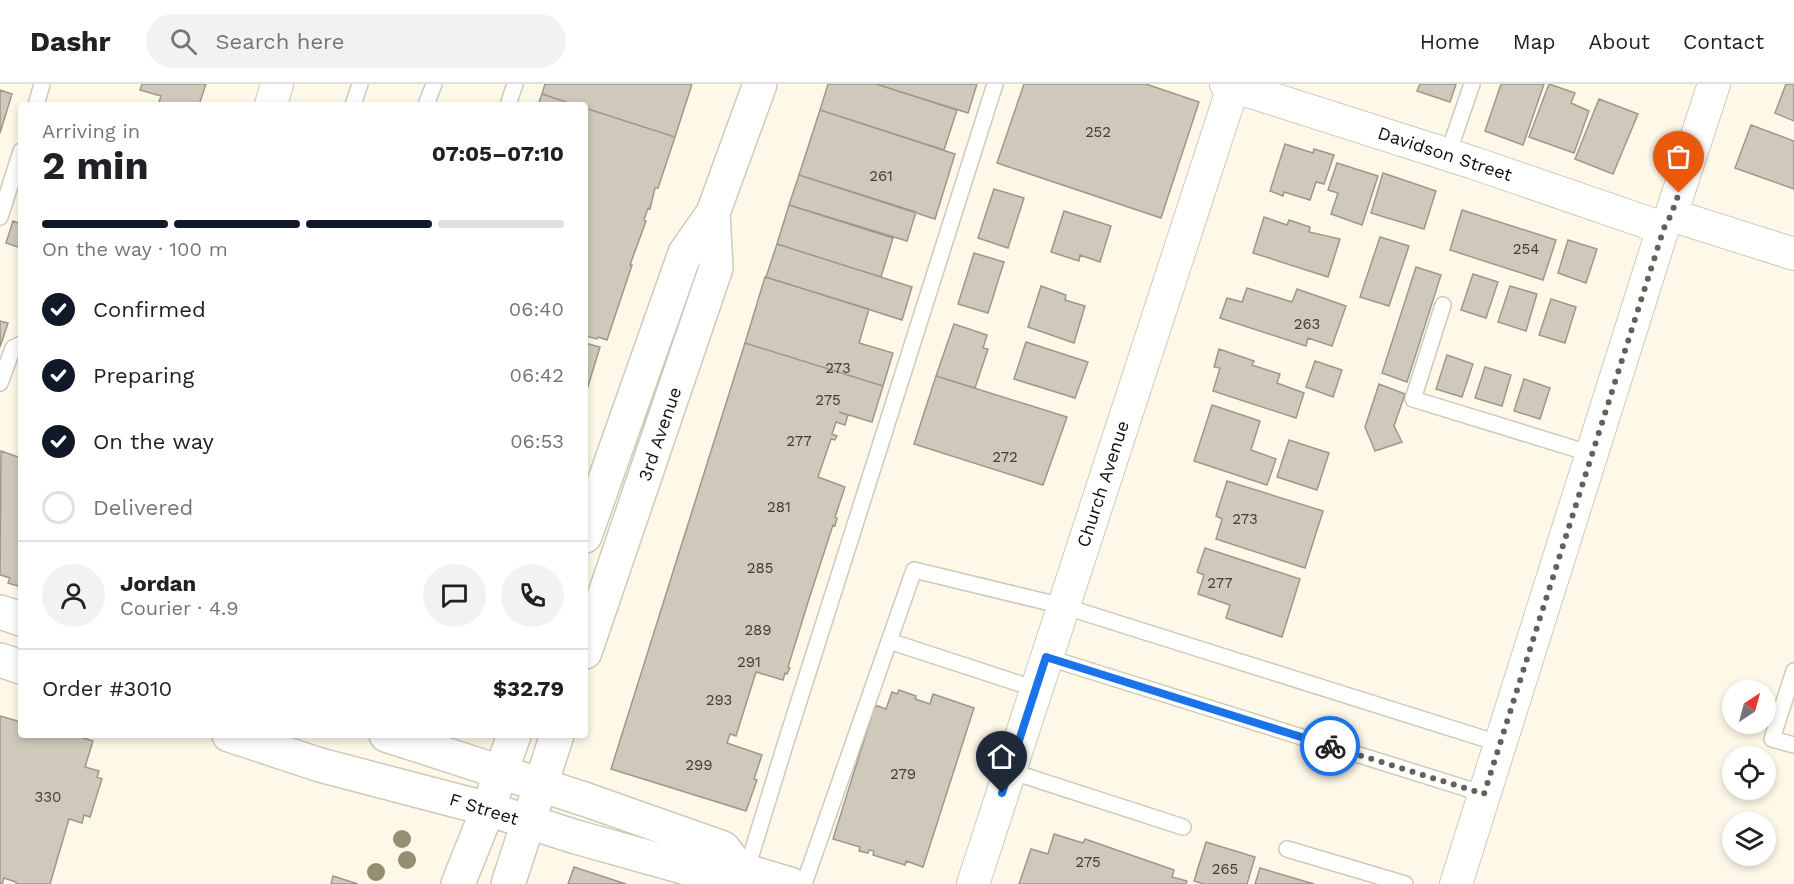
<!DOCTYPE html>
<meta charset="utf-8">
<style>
:root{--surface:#fff;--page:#f2f2f2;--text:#202124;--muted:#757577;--line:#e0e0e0;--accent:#111827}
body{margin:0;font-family:"Work Sans",sans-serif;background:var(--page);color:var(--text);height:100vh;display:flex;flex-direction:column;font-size:22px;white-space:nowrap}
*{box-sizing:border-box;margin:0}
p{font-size:20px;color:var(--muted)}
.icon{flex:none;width:33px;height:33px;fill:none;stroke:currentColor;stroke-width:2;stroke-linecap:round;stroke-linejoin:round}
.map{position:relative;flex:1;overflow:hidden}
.details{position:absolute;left:18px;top:18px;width:570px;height:636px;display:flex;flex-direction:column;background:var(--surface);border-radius:6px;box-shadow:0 3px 9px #0003}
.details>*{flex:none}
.needle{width:39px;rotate:36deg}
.fabs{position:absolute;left:1722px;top:596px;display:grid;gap:12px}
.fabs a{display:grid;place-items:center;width:54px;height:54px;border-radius:50%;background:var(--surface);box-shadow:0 3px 9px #0003;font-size:30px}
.pin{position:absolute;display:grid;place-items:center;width:51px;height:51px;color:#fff;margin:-62px -26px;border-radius:50% 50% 50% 0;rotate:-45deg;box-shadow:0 0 6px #0007}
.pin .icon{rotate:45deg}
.courier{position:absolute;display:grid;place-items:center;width:60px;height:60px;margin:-30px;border:4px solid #1a73e8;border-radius:50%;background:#fff;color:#222;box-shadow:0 2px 8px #0007}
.head em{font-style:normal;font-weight:700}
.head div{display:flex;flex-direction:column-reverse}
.head{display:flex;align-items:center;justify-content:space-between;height:102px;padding:0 24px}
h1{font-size:39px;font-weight:700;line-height:45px}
.bar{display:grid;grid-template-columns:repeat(4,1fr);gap:9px 6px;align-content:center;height:72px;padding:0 24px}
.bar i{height:8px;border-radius:4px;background:var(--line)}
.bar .selected{background:var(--accent)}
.bar p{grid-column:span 4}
.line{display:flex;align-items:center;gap:15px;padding:0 24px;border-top:2px solid var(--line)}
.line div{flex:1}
.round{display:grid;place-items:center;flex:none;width:63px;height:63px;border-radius:32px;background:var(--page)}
ol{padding:0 24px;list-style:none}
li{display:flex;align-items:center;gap:18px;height:66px}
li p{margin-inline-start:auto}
li .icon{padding:6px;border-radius:50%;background:var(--accent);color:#fff;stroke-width:4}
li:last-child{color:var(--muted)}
li i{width:33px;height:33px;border:3px solid var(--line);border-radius:50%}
header{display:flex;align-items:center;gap:36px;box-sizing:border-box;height:84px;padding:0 30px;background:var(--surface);border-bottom:2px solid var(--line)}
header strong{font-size:28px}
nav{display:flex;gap:33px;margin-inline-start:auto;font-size:21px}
.search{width:420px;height:54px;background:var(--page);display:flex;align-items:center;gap:15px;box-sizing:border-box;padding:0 21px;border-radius:33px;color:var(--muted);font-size:22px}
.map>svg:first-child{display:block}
.building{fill:#cec9ba;stroke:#9d998a;stroke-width:1.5}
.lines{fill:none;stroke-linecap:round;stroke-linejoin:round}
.service-casing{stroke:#cecaba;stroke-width:18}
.minor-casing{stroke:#cecaba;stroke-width:34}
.secondary-casing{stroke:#cecaba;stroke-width:36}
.service{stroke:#fff;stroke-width:15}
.minor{stroke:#fff;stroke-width:32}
.secondary{stroke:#fff;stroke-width:33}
.tree{fill:#958e72}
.done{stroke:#636158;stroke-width:6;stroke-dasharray:0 10.8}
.route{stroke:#1a73e8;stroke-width:8}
.labels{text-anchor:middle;stroke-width:4.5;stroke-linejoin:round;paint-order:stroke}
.number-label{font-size:15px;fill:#403e36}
.street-label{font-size:18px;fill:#100f0a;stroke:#fff}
</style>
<header>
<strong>Dashr</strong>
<div class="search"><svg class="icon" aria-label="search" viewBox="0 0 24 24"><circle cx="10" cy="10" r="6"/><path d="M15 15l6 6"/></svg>Search here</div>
<nav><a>Home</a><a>Map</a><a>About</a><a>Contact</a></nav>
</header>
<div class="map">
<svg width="1794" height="800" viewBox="0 0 1794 800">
<rect width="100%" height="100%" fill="#fdf8e8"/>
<!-- building -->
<path class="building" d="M142,0H206L199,21H158L161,12L140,6Z
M545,0H692L675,53L585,24V21H575L542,10Z
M828,0H876L957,26L944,66L820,26Z
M876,0H977L968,29Z
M1024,0H1146L1199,18L1161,134L997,79Z
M1420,0H1456L1450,18L1417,7Z
M1501,0H1544L1523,61L1485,47Z
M1549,0L1575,9L1571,19L1589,27L1574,69L1529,53Z
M1786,0H1794V37L1775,29Z
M0,6L12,10L0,49Z
M542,10L575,21H538Z
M1599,15L1638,30L1613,90L1575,75Z
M585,24L675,53L658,104H655L650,125L648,124L644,136L646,137L630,181H632L607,256L598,253L597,255L585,252Z
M820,26L955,70L935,135L799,91Z
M1751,41L1794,57V105L1735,84Z
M1285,60L1313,69L1314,65L1334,71L1324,100L1316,98L1310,116L1284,108L1283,112L1270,107Z
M1337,79L1378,92L1362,141L1331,130L1338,109L1328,106Z
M1383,89L1436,107L1424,145L1371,129Z
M799,91L916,128L907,157L789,121Z
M994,105L1024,114L1008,164L978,154Z
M789,121L893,154L881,193L777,160Z
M1462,126L1556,156L1543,196L1450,166Z
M1064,127L1111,142L1100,178L1080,171L1079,177L1051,168Z
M1264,133L1287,141L1289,136L1310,143L1309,148L1340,155L1328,193L1253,169Z
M13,137L21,140V164L6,159Z
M1380,153L1409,162L1389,222L1360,213Z
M1568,156L1597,165L1586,199L1558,189Z
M777,160L912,203L902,236L766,193Z
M974,169L1004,178L988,229L958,220Z
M1416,183L1441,191L1407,298L1382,289Z
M1473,190L1498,198L1486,234L1461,226Z
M765,193L869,225L859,259L893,269L883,302L745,259Z
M1041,202L1066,211L1065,216L1085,222L1074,259L1028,243Z
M1510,202L1537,210L1526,247L1498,238Z
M1247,204L1292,218L1297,205L1346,222L1332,262L1308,254L1306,262L1220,234L1227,214L1242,218Z
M1551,215L1576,223L1565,259L1539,251Z
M0,237L8,239L0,263Z
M954,240L987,251L983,264L988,265L975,304L936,292Z
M1026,258L1088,278L1075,314L1014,295Z
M585,259L600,263L585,312Z
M745,259L883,302L872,338L839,328L848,331L845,341L836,338L832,350L837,352L835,356L831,355L818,393L845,403L835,433L837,434L835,442L833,441L809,515L788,583L790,584L787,590L785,589L783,596L756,588L736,652L730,650L727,659L762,671L754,695L757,696L746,727L611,685Z
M1219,265L1254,277L1252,281L1280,290L1277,299L1304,309L1296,334L1213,307L1220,284L1214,283Z
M1447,271L1473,280L1462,313L1436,305Z
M1315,277L1342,286L1333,313L1306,303Z
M1485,283L1511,291L1502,322L1475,314Z
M936,292L1067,333L1043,401L914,360Z
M1524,295L1550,304L1540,335L1514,327Z
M1379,300L1405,310L1394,342L1402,358L1375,367L1365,343Z
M1212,321L1260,337L1251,366L1276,375L1267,401L1194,377Z
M1289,356L1329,369L1317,406L1277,393Z
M1,367L21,374V503L8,499L10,494L0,491Z
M1227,397L1323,427L1305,484L1216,455L1222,435L1216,432Z
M1205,464L1300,495L1282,553L1226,534L1230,521L1198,510L1204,491L1197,488Z
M899,606L916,612L915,615L930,620L933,610L974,624L923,783L906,777L905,781L873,771L874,767L869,766L868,769L859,767L860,763L833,755L875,621L886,625L892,608L897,610Z
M0,632L21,638V651H74L93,657L85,683L99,687L97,693L102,695L90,733L84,731L82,739L69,735L50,800H16V798L4,794L2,800H0Z
M1054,750L1083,759L1085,755L1174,786L1172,793L1187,797L1186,800H1019L1031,765L1048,770Z
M1206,758L1255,773L1247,800H1204L1194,797Z
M574,783L626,800H568Z
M1260,784L1314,800H1255Z
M333,792L358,800H331Z"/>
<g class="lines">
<defs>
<path id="service" d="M36,21L42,0
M353,21L360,0
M426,21L434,0
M508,21L515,0
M1448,70L1472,0
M0,133L21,67
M1443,221L1413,315L1592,370
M0,299L13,264L21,260
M889,557L1036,605
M1046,573L1484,710
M1794,587L1772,655L1794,661
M1010,687L1183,743
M1287,765L1405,800
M745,791L785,661L995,0
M804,800L914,486L1063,522L1501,660"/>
<path id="minor" d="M1226,0L1474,79L1663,144
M271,21L277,0
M1671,131L1794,170
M973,800L1234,0
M1456,800L1663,144L1671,131L1714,0"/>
<path id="secondary" d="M585,452L685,169L713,129L760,0
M0,528L21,535
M585,568L716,184L713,129
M0,576L21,583
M229,651L320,681L488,725L576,753L715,792L739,785
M386,651L587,716L723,764L739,785L790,800
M458,800L488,725L514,651
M508,800L557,651"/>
</defs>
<!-- service casing -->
<use href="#service" class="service-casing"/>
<!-- minor casing -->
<use href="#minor" class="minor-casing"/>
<!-- secondary casing -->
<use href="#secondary" class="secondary-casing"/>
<!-- service -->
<use href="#service" class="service"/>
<!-- minor -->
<use href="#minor" class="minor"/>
<!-- secondary -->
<use href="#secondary" class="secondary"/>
</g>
<!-- trees -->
<g class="tree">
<circle cx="402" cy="755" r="9"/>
<circle cx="407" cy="776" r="9"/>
<circle cx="376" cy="788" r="9"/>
</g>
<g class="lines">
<!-- done -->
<path class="done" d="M1330,662L1484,710L1664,144L1671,131L1679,109"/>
<!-- route -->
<path class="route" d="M1002,709L1046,573L1330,662"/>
</g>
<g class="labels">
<!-- number labels -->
<g class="number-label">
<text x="1098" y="53">252</text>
<text x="881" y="97">261</text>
<text x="1526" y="170">254</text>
<text x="1307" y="245">263</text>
<text x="838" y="289">273</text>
<text x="828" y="321">275</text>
<text x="799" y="362">277</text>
<text x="1005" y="378">272</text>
<text x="779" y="428">281</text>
<text x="1245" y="440">273</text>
<text x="760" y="489">285</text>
<text x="1220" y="504">277</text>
<text x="758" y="551">289</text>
<text x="749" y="583">291</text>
<text x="719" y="621">293</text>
<text x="699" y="686">299</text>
<text x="903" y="695">279</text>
<text x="48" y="718">330</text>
<text x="1088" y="783">275</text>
<text x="1225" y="790">265</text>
</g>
<!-- street labels -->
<g class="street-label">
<text transform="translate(1445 70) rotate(18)" y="6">Davidson Street</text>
<text transform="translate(660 350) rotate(-71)" y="6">3rd Avenue</text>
<text transform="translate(1103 400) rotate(-72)" y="6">Church Avenue</text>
<text transform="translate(484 725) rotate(17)" y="6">F Street</text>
</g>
</g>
</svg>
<div class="fabs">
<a><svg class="needle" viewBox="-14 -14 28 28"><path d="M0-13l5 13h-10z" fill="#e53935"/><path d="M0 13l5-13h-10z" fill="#757577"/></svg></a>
<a><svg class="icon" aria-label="locate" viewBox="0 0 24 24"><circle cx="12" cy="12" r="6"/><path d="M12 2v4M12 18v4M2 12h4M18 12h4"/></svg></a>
<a><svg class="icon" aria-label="layers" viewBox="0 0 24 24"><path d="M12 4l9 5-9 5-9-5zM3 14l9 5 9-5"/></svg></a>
</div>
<div class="pin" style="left:1679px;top:109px;background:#ea580c"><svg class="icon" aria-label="bag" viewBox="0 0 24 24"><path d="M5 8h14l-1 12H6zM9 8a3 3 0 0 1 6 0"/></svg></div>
<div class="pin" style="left:1002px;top:709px;background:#1f2937"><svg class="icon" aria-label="home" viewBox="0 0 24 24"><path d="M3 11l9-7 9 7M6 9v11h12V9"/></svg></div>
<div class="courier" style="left:1330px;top:662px"><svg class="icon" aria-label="bike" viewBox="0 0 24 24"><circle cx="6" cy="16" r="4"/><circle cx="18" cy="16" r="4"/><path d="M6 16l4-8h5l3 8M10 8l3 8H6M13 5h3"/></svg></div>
<section class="details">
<div class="head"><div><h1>2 min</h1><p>Arriving in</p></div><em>07:05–07:10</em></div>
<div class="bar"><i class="selected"></i><i class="selected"></i><i class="selected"></i><i></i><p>On the way · 100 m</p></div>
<ol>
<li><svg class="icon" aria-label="check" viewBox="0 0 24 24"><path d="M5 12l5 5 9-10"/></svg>Confirmed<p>06:40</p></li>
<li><svg class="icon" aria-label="check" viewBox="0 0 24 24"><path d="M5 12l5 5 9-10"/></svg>Preparing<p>06:42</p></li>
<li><svg class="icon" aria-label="check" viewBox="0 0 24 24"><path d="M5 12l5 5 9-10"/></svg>On the way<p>06:53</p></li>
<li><i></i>Delivered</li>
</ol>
<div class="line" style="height:108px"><a class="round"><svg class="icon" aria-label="person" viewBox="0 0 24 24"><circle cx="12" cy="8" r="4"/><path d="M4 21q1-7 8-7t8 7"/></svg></a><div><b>Jordan</b><p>Courier · 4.9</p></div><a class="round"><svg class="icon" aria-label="chat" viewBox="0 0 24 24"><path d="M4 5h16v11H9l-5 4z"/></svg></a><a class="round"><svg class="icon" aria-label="phone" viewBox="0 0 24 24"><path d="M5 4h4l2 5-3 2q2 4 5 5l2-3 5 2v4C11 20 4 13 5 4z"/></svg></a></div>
<div class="line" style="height:78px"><div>Order #3010</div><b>$32.79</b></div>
</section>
</div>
